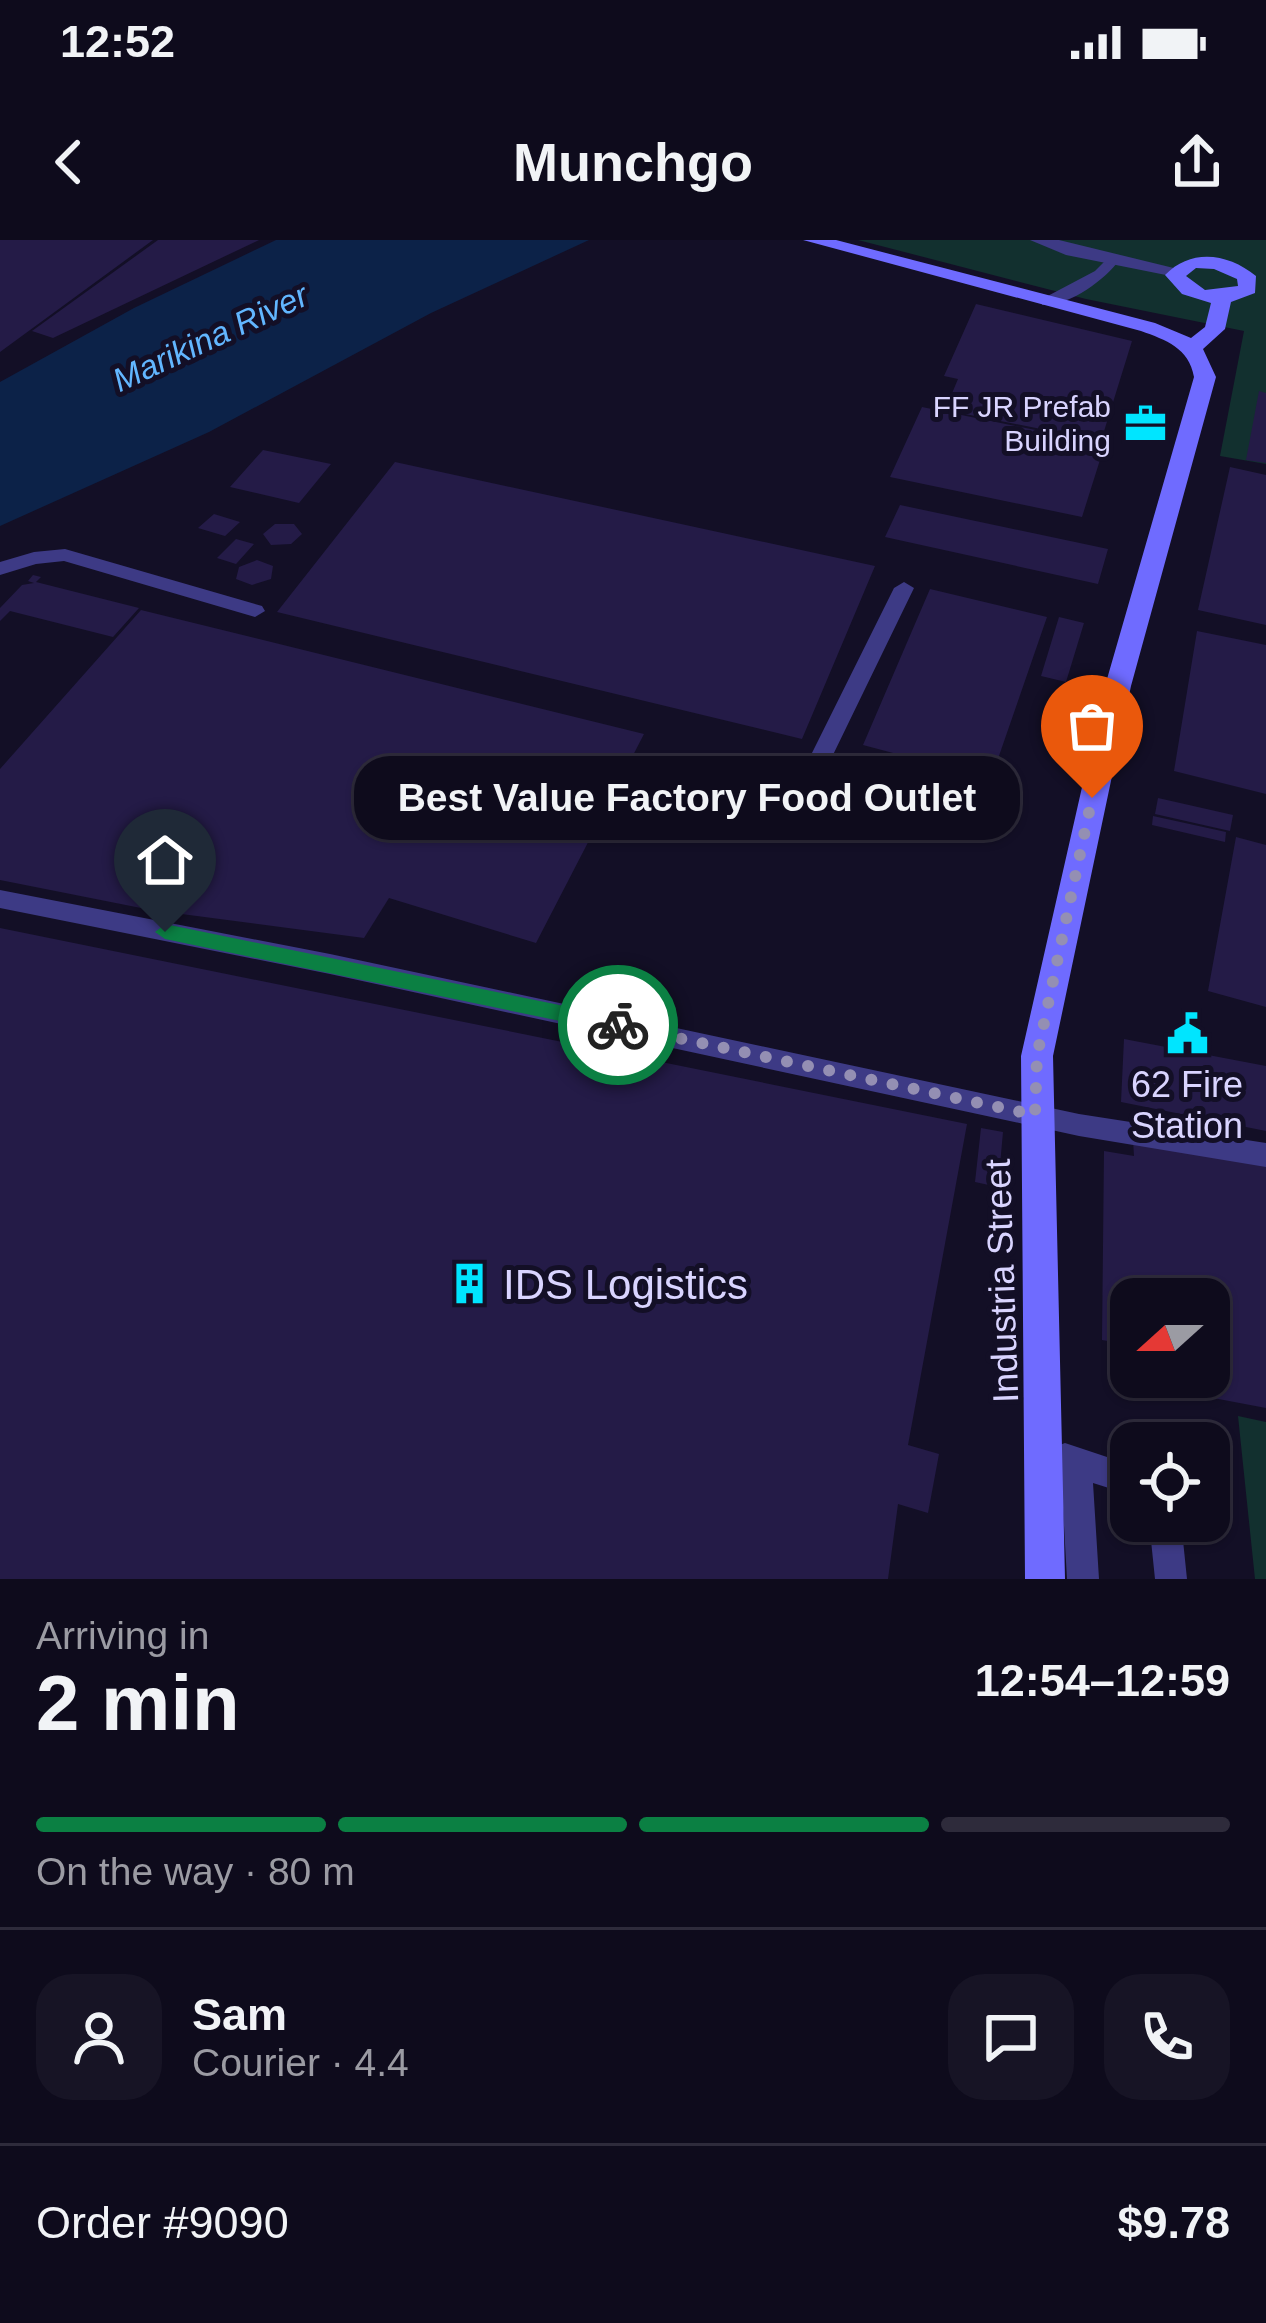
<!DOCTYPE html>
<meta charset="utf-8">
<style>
:root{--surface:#0e0b1c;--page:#171425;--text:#f1f3f6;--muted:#9b9ba3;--line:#2e2b3b;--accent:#0b8043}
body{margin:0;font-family:Helvetica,sans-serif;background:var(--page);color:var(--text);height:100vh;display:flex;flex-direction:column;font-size:45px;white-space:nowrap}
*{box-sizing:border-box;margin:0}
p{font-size:39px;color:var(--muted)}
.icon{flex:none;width:66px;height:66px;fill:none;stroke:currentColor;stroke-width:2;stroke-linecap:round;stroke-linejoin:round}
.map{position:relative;height:1339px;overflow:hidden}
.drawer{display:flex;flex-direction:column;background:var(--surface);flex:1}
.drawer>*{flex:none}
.needle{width:78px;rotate:249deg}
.tools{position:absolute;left:1110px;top:1038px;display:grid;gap:24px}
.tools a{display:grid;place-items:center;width:120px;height:120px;border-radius:24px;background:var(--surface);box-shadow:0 3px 9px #0004,0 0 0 3px var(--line);font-size:60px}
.pin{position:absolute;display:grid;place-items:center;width:102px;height:102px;color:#fff;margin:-123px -51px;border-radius:50% 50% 50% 0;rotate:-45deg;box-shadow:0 0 12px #0007}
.pin .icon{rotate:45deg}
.courier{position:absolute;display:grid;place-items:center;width:120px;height:120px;margin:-60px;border:9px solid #0b8043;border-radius:50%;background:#fff;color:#222;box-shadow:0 3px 15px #0007}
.bubble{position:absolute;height:84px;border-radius:36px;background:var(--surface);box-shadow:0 3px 9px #0004,0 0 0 3px var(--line);font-size:39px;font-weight:700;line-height:84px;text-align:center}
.headline em{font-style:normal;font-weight:700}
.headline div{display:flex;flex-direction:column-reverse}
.headline{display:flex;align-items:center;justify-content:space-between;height:204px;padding:0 36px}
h1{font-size:78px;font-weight:700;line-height:90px}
.bar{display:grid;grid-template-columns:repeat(4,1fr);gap:18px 12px;align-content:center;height:144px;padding:0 36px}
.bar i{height:15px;border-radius:9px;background:var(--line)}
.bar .on{background:var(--accent)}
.bar p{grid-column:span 4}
.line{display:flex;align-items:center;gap:30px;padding:0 36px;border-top:3px solid var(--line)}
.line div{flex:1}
.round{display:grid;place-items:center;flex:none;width:126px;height:126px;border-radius:36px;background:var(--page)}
.status{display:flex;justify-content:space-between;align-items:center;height:84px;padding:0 60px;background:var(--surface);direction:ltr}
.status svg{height:33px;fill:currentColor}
header{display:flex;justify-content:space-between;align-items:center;height:156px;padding:0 36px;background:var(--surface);font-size:54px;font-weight:700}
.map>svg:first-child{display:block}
.green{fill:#12302f}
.water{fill:#0c2248}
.building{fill:#241b47}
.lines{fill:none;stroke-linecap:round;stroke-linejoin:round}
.lane{fill:#3d3a85;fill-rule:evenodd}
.street{fill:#3d3a85;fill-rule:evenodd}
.secondary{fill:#6f6bff;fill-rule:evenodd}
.route{fill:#0b8043}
.done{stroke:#948fb3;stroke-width:12;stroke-dasharray:0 21.6}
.labels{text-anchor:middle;stroke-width:10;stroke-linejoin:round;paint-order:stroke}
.far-poi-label{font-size:30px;fill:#d9d4ff;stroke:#130f26;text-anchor:end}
.far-water-label{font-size:33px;font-style:italic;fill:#62b6ff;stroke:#130f26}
.poi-label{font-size:36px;fill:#d9d4ff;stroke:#130f26}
.street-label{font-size:36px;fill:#d9d4ff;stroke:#130f26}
.near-poi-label{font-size:42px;fill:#d9d4ff;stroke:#130f26;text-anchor:start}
</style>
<div class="status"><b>12:52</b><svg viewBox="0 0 49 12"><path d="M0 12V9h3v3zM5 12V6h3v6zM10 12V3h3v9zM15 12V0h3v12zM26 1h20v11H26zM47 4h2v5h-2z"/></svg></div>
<header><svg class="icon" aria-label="back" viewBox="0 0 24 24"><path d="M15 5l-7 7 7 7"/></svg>Munchgo<svg class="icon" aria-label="share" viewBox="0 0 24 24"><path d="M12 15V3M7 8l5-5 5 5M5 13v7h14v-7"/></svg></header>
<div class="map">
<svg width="1266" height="1339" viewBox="0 0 1266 1339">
<rect width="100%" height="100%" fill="#130f26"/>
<!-- green -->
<path class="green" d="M858,0H1266V224L1220,216L1244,91L1086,59Z
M1238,1176L1266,1182V1339H1255Z"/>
<!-- water -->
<path class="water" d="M276,0H589L431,73L209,192L0,286V142L134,68Z"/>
<!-- building -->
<path class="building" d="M0,0H153L0,112Z
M158,0H259L53,98L32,91Z
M976,64L1132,101L1101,201L945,170L958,139L944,136Z
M1259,151L1266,153V223L1246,220Z
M922,167L1105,204L1082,277L890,237Z
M263,210L331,224L299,263L230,247Z
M395,222L875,326L802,499L277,372Z
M1230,227L1266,235V385L1198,370Z
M900,265L1108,309L1098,344L885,297Z
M214,274L240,282L225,296L198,288Z
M275,284H294L302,294L291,304L271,305L263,294Z
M236,299L254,304L236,324L217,318Z
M257,320L273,326L271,339L252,345L236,339L239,327Z
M33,335L41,337L36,342L139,368L113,397L10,371L0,381V368L22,345L34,343L28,341Z
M930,349L1047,377L991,539L863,505Z
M141,370L644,494L536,703L389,658L364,698L151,670L0,640V529Z
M1059,377L1084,383L1066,442L1041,436Z
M1197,391L1266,405V554L1174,531Z
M1158,558L1233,575L1230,591L1155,574Z
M1153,576L1226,592L1225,602L1152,585Z
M1236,597L1266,605V767L1208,751Z
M0,688L967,884L908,1205L939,1214L928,1273L898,1264L888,1339H0Z
M1124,799L1266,826V891L1121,862Z
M981,888L1003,892L998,947L975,942Z
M1133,900L1266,922V1168L1134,1143V1137H1209V1059H1131V1105L1102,1100L1104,911L1134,916Z"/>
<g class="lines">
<!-- lane -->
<path class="lane" d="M1112,14L1120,19C1105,40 1070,66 1042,65V59L1095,31Z
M65,309L262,366L265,371L255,377L64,321L36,324L0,335V322L34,312Z
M904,342L914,348L830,521L819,529L811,526L808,521L894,348Z
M0,650L330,714L1079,874L1266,903V927L1079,896L330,734L0,668Z
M1065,1203L1131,1225V1255L1093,1243L1099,1339H1067L1061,1232L1054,1229L1049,1218L1054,1207Z
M1149,1281H1181L1187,1339H1155Z"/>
<!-- street -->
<path class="street" d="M1030,0H1059L1186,31L1176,37L1066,15Z"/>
<!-- secondary -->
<path class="secondary" d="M803,0H836L1155,83L1191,98L1205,87L1211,63L1182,54L1165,35C1191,8 1228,13 1256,36L1255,53L1231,62L1225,89L1203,109L1216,137L1131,446L1053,816L1065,1339H1025L1021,816L1105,446L1194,137C1189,108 1166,100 1141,91ZM1196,28L1214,29L1237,39L1238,46L1205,50L1186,36Z"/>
</g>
<!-- route -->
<path class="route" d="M165,684L618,777L628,785L618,793L165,699L155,692Z"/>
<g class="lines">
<!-- done -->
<path class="done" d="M618,785L1035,875L1037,816L1092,558"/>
</g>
<!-- icons -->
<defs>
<symbol id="office-bare" viewBox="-9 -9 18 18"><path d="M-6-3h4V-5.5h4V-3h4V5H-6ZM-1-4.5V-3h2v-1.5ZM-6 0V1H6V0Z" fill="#00e5ff" stroke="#130f26" stroke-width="2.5" paint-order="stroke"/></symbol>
<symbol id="civic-bare" viewBox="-9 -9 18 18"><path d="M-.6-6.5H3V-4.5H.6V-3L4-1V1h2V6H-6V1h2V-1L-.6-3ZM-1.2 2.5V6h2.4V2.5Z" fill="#00e5ff" stroke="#130f26" stroke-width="2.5" paint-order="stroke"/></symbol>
<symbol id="building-bare" viewBox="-9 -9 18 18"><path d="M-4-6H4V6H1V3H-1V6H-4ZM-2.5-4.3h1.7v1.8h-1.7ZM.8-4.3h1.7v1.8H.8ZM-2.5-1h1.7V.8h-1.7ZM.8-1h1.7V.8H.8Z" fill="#00e5ff" stroke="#130f26" stroke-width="2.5" paint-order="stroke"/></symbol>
</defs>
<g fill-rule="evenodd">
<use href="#office-bare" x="1116" y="154" width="59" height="59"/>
<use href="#civic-bare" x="1158" y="764" width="59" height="59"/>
<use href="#building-bare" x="440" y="1014" width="59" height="59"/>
</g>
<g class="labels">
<!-- far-poi labels -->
<g class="far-poi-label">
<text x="1111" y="177">FF JR Prefab<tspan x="1111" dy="34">Building</tspan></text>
</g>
<!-- far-water labels -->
<g class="far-water-label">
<text transform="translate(210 97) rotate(-25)" y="12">Marikina River</text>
</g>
<!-- poi labels -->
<g class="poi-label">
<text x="1187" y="857">62 Fire<tspan x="1187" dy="41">Station</tspan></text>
</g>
<!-- street labels -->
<g class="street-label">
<text transform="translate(1001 1041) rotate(-92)" y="13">Industria Street</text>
</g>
<!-- near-poi labels -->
<g class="near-poi-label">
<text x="503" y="1059">IDS Logistics</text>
</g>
</g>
</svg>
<div class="tools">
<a><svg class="needle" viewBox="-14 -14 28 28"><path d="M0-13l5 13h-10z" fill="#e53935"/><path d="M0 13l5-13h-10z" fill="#9b9ba3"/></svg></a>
<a><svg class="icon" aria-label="locate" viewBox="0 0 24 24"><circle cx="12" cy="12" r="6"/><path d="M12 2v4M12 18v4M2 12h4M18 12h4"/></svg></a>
</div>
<div class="pin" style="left:1092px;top:558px;background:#ea580c"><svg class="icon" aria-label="bag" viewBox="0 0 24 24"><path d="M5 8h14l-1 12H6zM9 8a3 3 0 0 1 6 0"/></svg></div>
<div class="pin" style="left:165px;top:692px;background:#1f2937"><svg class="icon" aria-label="home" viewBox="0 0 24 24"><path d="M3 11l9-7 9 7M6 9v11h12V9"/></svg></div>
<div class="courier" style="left:618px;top:785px"><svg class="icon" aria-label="bike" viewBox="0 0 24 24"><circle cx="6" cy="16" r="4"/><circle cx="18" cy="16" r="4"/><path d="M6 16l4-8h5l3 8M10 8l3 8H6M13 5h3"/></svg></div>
<div class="bubble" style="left:354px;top:516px;width:666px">Best Value Factory Food Outlet</div>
</div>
<section class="drawer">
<div class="headline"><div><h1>2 min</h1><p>Arriving in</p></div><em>12:54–12:59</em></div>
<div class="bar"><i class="on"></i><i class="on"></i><i class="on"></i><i></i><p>On the way · 80 m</p></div>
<div class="line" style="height:216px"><a class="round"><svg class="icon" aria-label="person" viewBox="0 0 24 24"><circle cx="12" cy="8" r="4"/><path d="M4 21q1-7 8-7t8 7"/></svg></a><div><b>Sam</b><p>Courier · 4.4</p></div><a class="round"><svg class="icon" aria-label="chat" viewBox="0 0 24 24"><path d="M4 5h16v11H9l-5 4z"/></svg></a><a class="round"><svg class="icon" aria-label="phone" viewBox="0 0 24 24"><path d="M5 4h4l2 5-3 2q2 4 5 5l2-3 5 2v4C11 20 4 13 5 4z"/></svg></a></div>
<div class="line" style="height:156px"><div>Order #9090</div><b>$9.78</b></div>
</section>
